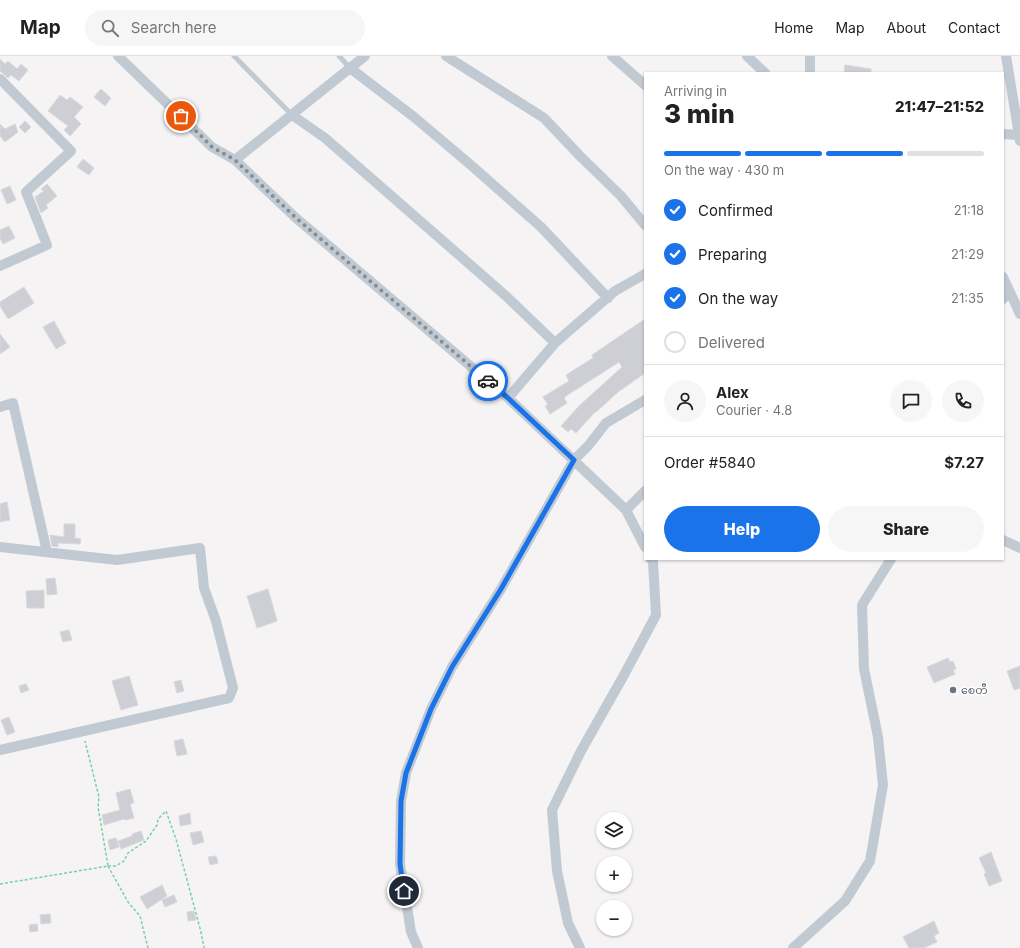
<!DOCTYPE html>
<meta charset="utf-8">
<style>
:root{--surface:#fff;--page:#f6f6f6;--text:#222;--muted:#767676;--line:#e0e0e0;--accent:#1a73e8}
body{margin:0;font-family:Inter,"Noto Sans Myanmar",sans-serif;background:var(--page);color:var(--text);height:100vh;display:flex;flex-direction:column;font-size:15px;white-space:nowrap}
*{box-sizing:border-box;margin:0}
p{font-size:13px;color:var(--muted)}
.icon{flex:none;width:22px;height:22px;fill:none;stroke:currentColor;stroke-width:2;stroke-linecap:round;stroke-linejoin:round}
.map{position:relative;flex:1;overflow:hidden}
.side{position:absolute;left:644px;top:16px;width:360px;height:488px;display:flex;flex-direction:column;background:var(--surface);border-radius:0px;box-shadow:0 1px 3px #0004}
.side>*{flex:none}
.controls{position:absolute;left:596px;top:756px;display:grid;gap:8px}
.controls a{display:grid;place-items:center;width:36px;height:36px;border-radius:50%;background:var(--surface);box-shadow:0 1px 3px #0004;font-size:20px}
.pin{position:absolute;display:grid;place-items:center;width:34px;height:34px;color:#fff;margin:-17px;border:2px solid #fff;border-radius:50%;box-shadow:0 1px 4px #0007}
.courier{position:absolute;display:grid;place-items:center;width:40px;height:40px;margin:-20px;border:3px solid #1a73e8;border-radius:50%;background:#fff;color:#222;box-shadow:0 1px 5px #0007}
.head em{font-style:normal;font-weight:800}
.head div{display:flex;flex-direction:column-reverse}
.head{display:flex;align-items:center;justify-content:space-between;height:68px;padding:0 20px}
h1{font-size:26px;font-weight:800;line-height:30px}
.bar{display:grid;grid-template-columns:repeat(4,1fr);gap:6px 4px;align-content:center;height:48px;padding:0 20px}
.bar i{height:5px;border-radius:3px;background:var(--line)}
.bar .on{background:var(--accent)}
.bar p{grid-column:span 4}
.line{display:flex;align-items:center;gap:10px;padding:0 20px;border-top:1px solid var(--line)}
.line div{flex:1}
.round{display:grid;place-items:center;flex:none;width:42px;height:42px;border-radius:21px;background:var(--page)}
ol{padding:0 20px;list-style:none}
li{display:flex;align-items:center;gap:12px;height:44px}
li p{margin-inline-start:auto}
li .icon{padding:4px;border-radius:50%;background:var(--accent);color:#fff;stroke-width:4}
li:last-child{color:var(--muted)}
li i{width:22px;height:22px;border:2px solid var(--line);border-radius:50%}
.primary-button{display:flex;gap:8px;margin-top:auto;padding:8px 20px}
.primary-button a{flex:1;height:46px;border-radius:24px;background:var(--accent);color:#fff;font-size:16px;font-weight:800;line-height:46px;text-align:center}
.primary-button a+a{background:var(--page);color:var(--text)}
header{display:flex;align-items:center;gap:24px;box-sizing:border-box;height:56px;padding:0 20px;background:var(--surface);border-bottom:1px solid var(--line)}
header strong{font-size:19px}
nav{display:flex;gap:22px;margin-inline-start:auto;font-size:14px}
.search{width:280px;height:36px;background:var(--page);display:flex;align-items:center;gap:10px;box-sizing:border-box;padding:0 14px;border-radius:22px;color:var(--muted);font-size:15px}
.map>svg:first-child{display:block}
.building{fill:#cdcfd5;stroke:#d7d9de}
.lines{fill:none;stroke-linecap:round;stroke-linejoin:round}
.path{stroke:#7ad0a6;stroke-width:1.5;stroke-dasharray:3 2;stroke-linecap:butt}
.service{stroke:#c1cad2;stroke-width:5}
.minor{stroke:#c1cad2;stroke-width:10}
.done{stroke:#868d94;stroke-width:4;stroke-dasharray:0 7.2}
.route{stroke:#1a73e8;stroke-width:5}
.worship-dot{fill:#6b7280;stroke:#fff;stroke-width:1.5}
.labels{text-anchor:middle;stroke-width:3;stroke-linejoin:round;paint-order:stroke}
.worship-label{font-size:11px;fill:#5b616d;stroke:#fff;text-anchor:start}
</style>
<header>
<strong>Map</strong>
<div class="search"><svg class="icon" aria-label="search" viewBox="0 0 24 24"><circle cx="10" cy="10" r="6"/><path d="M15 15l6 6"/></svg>Search here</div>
<nav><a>Home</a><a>Map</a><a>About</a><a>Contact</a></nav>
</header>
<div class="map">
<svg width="1020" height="892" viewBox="0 0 1020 892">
<rect width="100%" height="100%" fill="#f5f3f3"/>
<!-- building -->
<path class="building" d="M0,3L5,8L8,5L17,13L21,8L28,14L19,25L11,19L8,22L0,15Z
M845,9L871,13V17H844Z
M101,33L111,42L105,50L94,41Z
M60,39L67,44L70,41L83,51L74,61L81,68L70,80L64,74L68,70L48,55Z
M25,65L31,71L25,77L19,71Z
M0,68L5,73L15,68L18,76L5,86L0,80Z
M83,103L94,112L89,119L77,111Z
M47,128L57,140L46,149L48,152L41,157L35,141L44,135L41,133Z
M10,130L16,144L7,148L1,134Z
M9,170L15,182L3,188L0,182V174Z
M24,231L34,247L8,263L0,250V246Z
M645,263V317L618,336L595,357V356L576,377L571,373L568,376L561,370L579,350L622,311L619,306L566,340L564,342L567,347L550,358L545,350L548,349L543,341L569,325L566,319L593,302L592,299Z
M54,265L66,287L56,293L43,271Z
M0,278L10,291L0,298Z
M7,446L10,464L0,466V448Z
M64,468H75V482L81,483L80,488L58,487V491L52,490L50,479L64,481Z
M55,522L57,538L47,539L46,523Z
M268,533L277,565L257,572L247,540Z
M44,534V552H27L26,535Z
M69,574L72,584L63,586L60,576Z
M948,602L950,606L953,605L956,613L953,614L955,618L934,627L927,611Z
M1020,610V632L1014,634L1007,615Z
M129,620L138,649L121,654L112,625Z
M181,624L184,635L177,637L174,626Z
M26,628L29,634L21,637L19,630Z
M9,661L15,676L7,679L1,664Z
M183,683L187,698L177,700L174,685Z
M130,733L134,747L130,748L134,762L125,764L124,763L104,769L102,759L120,754L116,737Z
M190,757L191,768L180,770L179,760Z
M141,775L144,784L121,793L118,785L132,780V778Z
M201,775L204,786L193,789L190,777Z
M116,782L119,791L110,794L108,784Z
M991,796L1002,825L989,830L984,818L986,817L979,802Z
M216,800L218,807L210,809L208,801Z
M162,829L167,840L147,853L140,841Z
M174,839L177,846L165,851L162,844Z
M194,855L196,864L188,865L187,856Z
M50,858L51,867L41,868L40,859Z
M934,865L939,877L934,880L937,886L924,892H909L903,881Z
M37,868L38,875L30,876L29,869Z"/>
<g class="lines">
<!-- path -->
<path class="path" d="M108,810H116L124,805L128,797L146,785L157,769L158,763L166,755L176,783L201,876L204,892
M108,810L128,846L140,860L148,892
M0,828L108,810L98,751L99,741L85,685"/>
<!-- service -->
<path class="service" d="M234,0L292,59
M339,0L350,12"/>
<!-- minor -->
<path class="minor" d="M118,0L212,91L235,104L365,0
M446,0L544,62L580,100L621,140L645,169
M612,0L645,29
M747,0L765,17
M810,0V17
M1006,0L1020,85
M350,12L414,61L472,110L541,171L608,242
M0,23L71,95L26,136L47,189L0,210
M292,59L325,82L506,240L555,287
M1003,78L1020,79
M235,104L296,162L508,342L555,287L615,235L645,218
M1003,221L1020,258
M1003,243L1009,235
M508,342L626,454L645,491
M0,351L13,347L47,496
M626,454L645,435
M1003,484L1020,492
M0,491L117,504L200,492L204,532L216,565L233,632L229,642L0,694
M418,892L411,876L400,808L401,745L406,717L431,653L452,611L501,533L574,404L588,390L606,367L645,344
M580,892L568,867L557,815L552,754L581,695L624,619L656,559L653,506L651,503
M793,892L845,845L870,805L883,729L878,681L864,613L862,549L891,503"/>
</g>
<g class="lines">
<!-- done -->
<path class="done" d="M181,60L212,91L235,104L296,162L488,325"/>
<!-- route -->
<path class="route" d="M404,835L400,808L401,745L406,717L431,653L452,611L501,533L574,404L508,342L488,325"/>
</g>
<!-- markers -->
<circle class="worship-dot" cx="953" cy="634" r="4"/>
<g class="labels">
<!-- worship labels -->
<g class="worship-label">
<text x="961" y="638">စေတီ</text>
</g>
</g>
</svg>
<div class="controls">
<a><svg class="icon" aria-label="layers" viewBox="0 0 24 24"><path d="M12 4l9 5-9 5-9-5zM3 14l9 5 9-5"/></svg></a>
<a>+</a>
<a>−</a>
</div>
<div class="pin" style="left:181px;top:60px;background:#ea580c"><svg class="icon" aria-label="bag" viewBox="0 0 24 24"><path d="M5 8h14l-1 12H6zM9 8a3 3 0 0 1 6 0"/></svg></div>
<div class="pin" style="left:404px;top:835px;background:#1f2937"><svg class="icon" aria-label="home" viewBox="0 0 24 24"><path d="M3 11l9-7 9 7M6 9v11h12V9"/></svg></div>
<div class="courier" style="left:488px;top:325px"><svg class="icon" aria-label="car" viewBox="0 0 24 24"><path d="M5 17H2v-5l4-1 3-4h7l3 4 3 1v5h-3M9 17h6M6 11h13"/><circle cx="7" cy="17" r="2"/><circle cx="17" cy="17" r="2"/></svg></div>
<section class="side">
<div class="head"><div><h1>3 min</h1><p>Arriving in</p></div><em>21:47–21:52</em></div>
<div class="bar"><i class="on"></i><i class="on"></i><i class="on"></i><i></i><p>On the way · 430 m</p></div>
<ol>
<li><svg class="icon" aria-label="check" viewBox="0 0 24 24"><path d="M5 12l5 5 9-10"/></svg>Confirmed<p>21:18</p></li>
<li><svg class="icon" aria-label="check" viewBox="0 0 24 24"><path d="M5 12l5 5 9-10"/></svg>Preparing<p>21:29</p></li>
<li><svg class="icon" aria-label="check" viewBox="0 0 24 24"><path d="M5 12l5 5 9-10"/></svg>On the way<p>21:35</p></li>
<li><i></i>Delivered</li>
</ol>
<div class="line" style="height:72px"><a class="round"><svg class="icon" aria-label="person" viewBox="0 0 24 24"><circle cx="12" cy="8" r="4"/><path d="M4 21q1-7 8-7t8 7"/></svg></a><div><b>Alex</b><p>Courier · 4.8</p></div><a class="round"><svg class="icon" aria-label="chat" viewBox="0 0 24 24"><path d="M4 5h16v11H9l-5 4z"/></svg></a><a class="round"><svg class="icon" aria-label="phone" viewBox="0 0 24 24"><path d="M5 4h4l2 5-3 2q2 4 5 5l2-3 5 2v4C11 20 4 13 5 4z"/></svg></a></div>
<div class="line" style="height:52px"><div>Order #5840</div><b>$7.27</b></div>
<div class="primary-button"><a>Help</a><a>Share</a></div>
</section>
</div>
